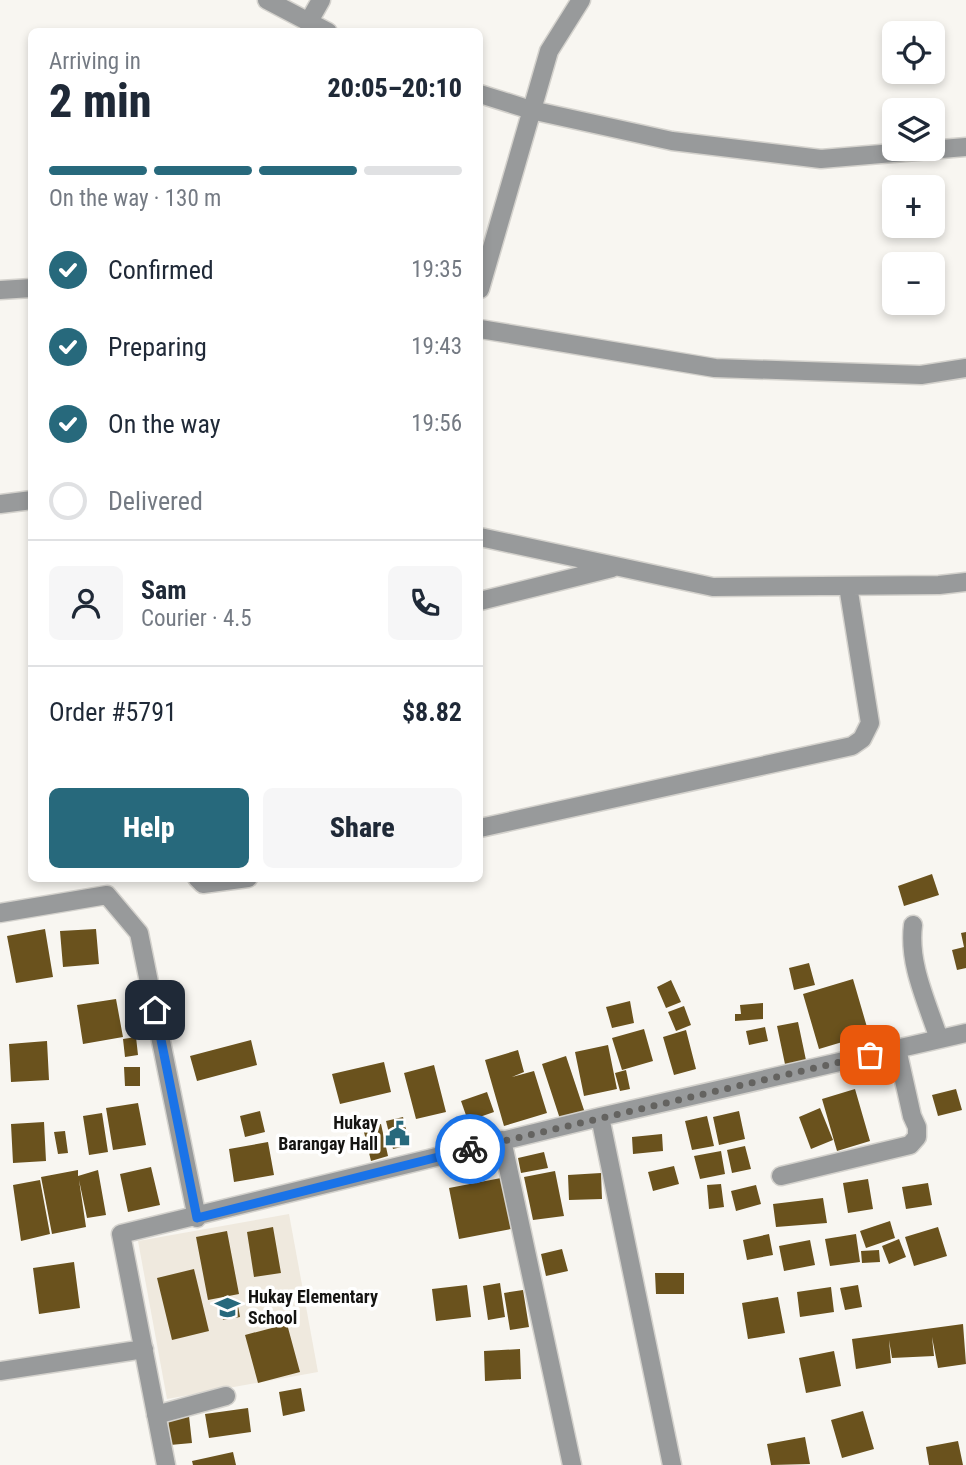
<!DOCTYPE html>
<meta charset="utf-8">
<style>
:root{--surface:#fff;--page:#f6f6f7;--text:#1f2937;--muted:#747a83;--line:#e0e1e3;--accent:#27697c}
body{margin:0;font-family:"Roboto Condensed",sans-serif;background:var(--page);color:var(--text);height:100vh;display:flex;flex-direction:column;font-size:26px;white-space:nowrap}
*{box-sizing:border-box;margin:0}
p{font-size:23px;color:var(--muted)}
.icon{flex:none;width:38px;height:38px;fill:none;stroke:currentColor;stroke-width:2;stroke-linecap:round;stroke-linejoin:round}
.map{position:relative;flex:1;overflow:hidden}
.details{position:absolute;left:28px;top:28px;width:455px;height:854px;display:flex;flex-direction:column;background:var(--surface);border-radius:10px;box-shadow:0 4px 10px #0003}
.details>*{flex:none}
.tools{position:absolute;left:882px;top:21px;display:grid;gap:14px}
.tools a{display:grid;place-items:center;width:63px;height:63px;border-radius:10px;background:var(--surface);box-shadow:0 4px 10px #0003;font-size:35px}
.pin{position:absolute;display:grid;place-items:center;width:60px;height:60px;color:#fff;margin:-30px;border-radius:14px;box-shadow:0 4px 10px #0006}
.courier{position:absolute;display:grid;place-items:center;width:70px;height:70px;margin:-35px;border:5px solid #1a73e8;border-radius:50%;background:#fff;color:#222;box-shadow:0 2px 9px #0007}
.headline em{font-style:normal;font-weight:800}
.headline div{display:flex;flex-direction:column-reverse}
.headline{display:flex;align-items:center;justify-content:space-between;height:119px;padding:0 21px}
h1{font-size:46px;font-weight:800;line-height:52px}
.bar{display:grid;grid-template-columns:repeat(4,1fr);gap:10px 7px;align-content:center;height:84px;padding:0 21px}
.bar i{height:9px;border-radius:5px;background:var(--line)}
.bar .selected{background:var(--accent)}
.bar p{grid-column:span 4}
.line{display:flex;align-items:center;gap:18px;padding:0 21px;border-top:2px solid var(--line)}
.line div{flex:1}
.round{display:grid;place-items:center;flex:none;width:74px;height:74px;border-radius:10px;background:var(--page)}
ol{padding:0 21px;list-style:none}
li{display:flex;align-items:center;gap:21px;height:77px}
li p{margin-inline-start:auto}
li .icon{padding:7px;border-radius:50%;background:var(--accent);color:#fff;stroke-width:4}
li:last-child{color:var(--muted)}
li i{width:38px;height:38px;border:4px solid var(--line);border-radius:50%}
.cta{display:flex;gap:14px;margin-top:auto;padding:14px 21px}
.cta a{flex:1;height:80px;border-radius:10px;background:var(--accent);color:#fff;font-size:28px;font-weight:800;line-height:80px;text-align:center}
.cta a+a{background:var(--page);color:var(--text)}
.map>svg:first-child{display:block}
.built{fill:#efe9de}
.building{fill:#6a521d}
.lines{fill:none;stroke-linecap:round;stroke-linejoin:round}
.minor-casing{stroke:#d4d2cd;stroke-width:21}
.minor{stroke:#989a9b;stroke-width:18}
.done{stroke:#646360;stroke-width:7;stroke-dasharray:0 12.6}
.route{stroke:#1a73e8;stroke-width:9}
.labels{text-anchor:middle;stroke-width:7;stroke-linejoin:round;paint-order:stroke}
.poi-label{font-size:18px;font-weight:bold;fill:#151412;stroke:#fff;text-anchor:end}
</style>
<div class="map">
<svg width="966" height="1465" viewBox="0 0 966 1465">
<rect width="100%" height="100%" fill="#f8f6f1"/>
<!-- built -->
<path class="built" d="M289,1214L318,1372L167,1399L138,1241Z"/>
<!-- building -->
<path class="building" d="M932,874L939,895L904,906L898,886Z
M45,929L53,977L16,983L7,936Z
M96,929L99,964L63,967L60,931Z
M966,932V968L957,970L952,950L964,947L961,933Z
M809,963L815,985L794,990L789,968Z
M853,979L869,1034L819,1049L803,994Z
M671,980L681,1002L666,1008L657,987Z
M116,999L123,1037L83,1044L77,1005Z
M630,1001L634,1023L612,1028L606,1007Z
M763,1003V1019L735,1021V1014H741L740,1005Z
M684,1006L691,1025L676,1031L668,1012Z
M798,1022L807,1065L786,1069L777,1026Z
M765,1027L768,1041L749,1045L746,1031Z
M644,1029L653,1061L622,1070L612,1038Z
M686,1030L696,1069L674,1075L663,1037Z
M136,1037L138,1055L125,1057L123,1039Z
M251,1040L257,1065L197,1081L190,1056Z
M47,1041L49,1080L11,1082L9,1044Z
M608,1045L617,1089L584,1096L575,1052Z
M518,1050L524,1072L512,1077L534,1071L547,1113L504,1126L485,1060Z
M566,1056L585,1113L561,1122L542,1064Z
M384,1062L391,1092L340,1104L332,1074Z
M434,1065L446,1112L416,1119L404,1073Z
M124,1067H140V1086H125Z
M626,1070L630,1089L620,1091L615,1073Z
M855,1089L870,1141L837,1151L822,1099Z
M956,1089L962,1110L938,1116L932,1095Z
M487,1092L494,1112L468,1121L461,1101Z
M138,1103L146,1145L113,1150L106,1108Z
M820,1108L833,1140L811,1149L799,1117Z
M260,1111L265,1132L245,1137L240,1116Z
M739,1111L745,1139L719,1145L713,1117Z
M102,1113L108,1152L89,1155L83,1116Z
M707,1116L714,1146L692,1150L685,1121Z
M403,1117L410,1145L393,1149L386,1121Z
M44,1122L46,1161L13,1163L11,1124Z
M381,1124L388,1156L371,1161L363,1128Z
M65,1131L68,1153L58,1154L54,1132Z
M662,1134L663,1151L633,1154L632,1137Z
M268,1142L274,1175L234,1182L229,1149Z
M745,1146L751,1169L732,1173L727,1150Z
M721,1151L725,1174L700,1179L694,1156Z
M544,1152L548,1168L521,1173L518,1158Z
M674,1166L679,1184L653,1191L648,1172Z
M151,1167L160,1205L128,1212L120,1174Z
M78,1170V1176L98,1170L106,1215L87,1218L79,1180L86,1227L52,1234L41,1177Z
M555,1171L564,1216L533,1220L524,1177Z
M601,1173L602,1199L569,1200L568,1175Z
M501,1178L511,1229L459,1239L449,1188Z
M868,1179L873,1209L848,1213L843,1183Z
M40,1180L50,1234L21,1241L13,1185Z
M928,1183L932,1205L906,1209L902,1187Z
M721,1184L724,1207L709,1209L707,1185Z
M756,1185L761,1204L736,1211L731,1191Z
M823,1198L827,1223L776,1227L773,1204Z
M890,1221L895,1238L866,1248L860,1231Z
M273,1227L281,1273L254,1277L247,1232Z
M938,1227L947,1256L914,1266L905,1237Z
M227,1231L239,1294L208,1300L196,1237Z
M769,1234L773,1255L747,1260L743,1240Z
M856,1234L860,1262L830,1266L825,1239Z
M899,1239L906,1257L889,1264L882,1246Z
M810,1240L815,1265L784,1271L779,1246Z
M562,1249L568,1271L546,1276L541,1254Z
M879,1250L880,1262L862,1263L861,1251Z
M74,1262L80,1308L39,1314L33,1268Z
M194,1269L209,1331L172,1340L157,1278Z
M655,1273H684V1294H656Z
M500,1283L505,1317L488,1320L483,1286Z
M467,1285L471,1317L436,1321L432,1289Z
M858,1285L862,1307L845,1310L840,1288Z
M831,1287L834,1312L800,1317L797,1292Z
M523,1290L529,1327L510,1330L504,1293Z
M778,1297L785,1333L748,1339L742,1303Z
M237,1300L240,1317L223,1320L220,1303Z
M287,1324L300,1372L258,1383L245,1335Z
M963,1324L966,1364L938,1368L932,1337L934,1356L892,1358L889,1340L891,1363L856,1369L852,1339Z
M520,1349L521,1379L485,1381L484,1351Z
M834,1351L841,1386L806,1393L799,1358Z
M301,1388L305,1411L283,1416L279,1392Z
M248,1408L251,1432L209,1438L205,1414Z
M863,1411L874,1449L842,1458L831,1420Z
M189,1416L192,1443L170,1445L168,1418Z
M805,1437L810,1464L771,1465L767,1444Z
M958,1441L963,1465H929L926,1447Z
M233,1452L236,1465H193L192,1461Z"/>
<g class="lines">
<defs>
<path id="minor" d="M267,0L328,32
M308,23L321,0
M480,94L531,110L672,141L821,159L966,147
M480,289L549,51L581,0
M0,290L32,288
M480,329L715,368L921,375L966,368
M0,504L32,500
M480,537L713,587L939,585L966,582
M480,601L612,568
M480,828L852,746L862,739L870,723L848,586
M197,878L203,884L248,878
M0,913L107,895L139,933L197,1218
M913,925C908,964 927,1002 939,1039
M600,1117L672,1465
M502,1140L572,1465
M781,1176L910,1145L917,1137V1127L912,1116L897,1049
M0,1371L144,1349
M156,1415L226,1396
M166,1465L121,1234L600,1117L966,1033"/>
</defs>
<!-- minor casing -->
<use href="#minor" class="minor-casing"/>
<!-- minor -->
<use href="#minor" class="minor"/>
</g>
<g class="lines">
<!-- done -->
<path class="done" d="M470,1149L870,1055"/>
<!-- route -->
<path class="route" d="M155,1010L197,1218L470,1149"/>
</g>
<!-- icons -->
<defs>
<symbol id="civic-bare" viewBox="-9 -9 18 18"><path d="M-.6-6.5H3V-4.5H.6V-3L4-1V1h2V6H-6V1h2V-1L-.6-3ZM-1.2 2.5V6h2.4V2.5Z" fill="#27697c" stroke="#fff" stroke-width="2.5" paint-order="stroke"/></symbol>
<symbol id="school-bare" viewBox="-9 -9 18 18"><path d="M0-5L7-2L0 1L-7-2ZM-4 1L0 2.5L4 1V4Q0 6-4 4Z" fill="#27697c" stroke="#fff" stroke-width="2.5" paint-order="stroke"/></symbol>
</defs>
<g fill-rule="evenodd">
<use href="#civic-bare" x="380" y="1116" width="35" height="35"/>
<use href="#school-bare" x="210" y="1290" width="35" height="35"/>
</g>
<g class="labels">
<!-- poi labels -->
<g class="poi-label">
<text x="378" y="1129">Hukay<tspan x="378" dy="21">Barangay Hall</tspan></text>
<text x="248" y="1303" text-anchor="start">Hukay Elementary<tspan x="248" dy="21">School</tspan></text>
</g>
</g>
</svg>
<div class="tools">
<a><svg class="icon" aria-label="locate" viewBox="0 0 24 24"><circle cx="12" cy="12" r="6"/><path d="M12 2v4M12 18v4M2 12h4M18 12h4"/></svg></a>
<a><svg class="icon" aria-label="layers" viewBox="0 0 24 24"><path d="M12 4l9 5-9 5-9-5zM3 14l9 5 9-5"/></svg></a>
<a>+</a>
<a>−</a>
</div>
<div class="pin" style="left:870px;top:1055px;background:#ea580c"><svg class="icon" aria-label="bag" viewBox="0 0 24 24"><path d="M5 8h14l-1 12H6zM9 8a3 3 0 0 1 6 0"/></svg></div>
<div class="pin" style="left:155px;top:1010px;background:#1f2937"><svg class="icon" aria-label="home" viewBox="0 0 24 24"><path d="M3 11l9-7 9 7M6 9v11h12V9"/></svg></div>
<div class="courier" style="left:470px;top:1149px"><svg class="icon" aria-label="bike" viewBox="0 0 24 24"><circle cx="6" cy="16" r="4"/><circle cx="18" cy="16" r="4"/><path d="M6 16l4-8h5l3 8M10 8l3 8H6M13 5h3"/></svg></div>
<section class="details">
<div class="headline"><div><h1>2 min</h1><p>Arriving in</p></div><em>20:05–20:10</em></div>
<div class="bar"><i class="selected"></i><i class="selected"></i><i class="selected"></i><i></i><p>On the way · 130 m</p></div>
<ol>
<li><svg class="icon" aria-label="check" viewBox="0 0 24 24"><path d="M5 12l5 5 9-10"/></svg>Confirmed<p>19:35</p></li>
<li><svg class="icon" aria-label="check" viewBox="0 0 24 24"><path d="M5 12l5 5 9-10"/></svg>Preparing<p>19:43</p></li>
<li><svg class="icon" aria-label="check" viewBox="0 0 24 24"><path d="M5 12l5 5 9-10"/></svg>On the way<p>19:56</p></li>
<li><i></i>Delivered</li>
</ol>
<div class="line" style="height:126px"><a class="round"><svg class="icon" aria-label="person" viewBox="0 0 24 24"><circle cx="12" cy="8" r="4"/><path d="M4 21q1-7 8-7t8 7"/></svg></a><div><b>Sam</b><p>Courier · 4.5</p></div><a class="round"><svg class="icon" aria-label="phone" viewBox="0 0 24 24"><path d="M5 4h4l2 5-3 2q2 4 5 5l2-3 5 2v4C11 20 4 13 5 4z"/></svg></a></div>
<div class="line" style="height:91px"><div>Order #5791</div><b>$8.82</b></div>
<div class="cta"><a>Help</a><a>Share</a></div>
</section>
</div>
